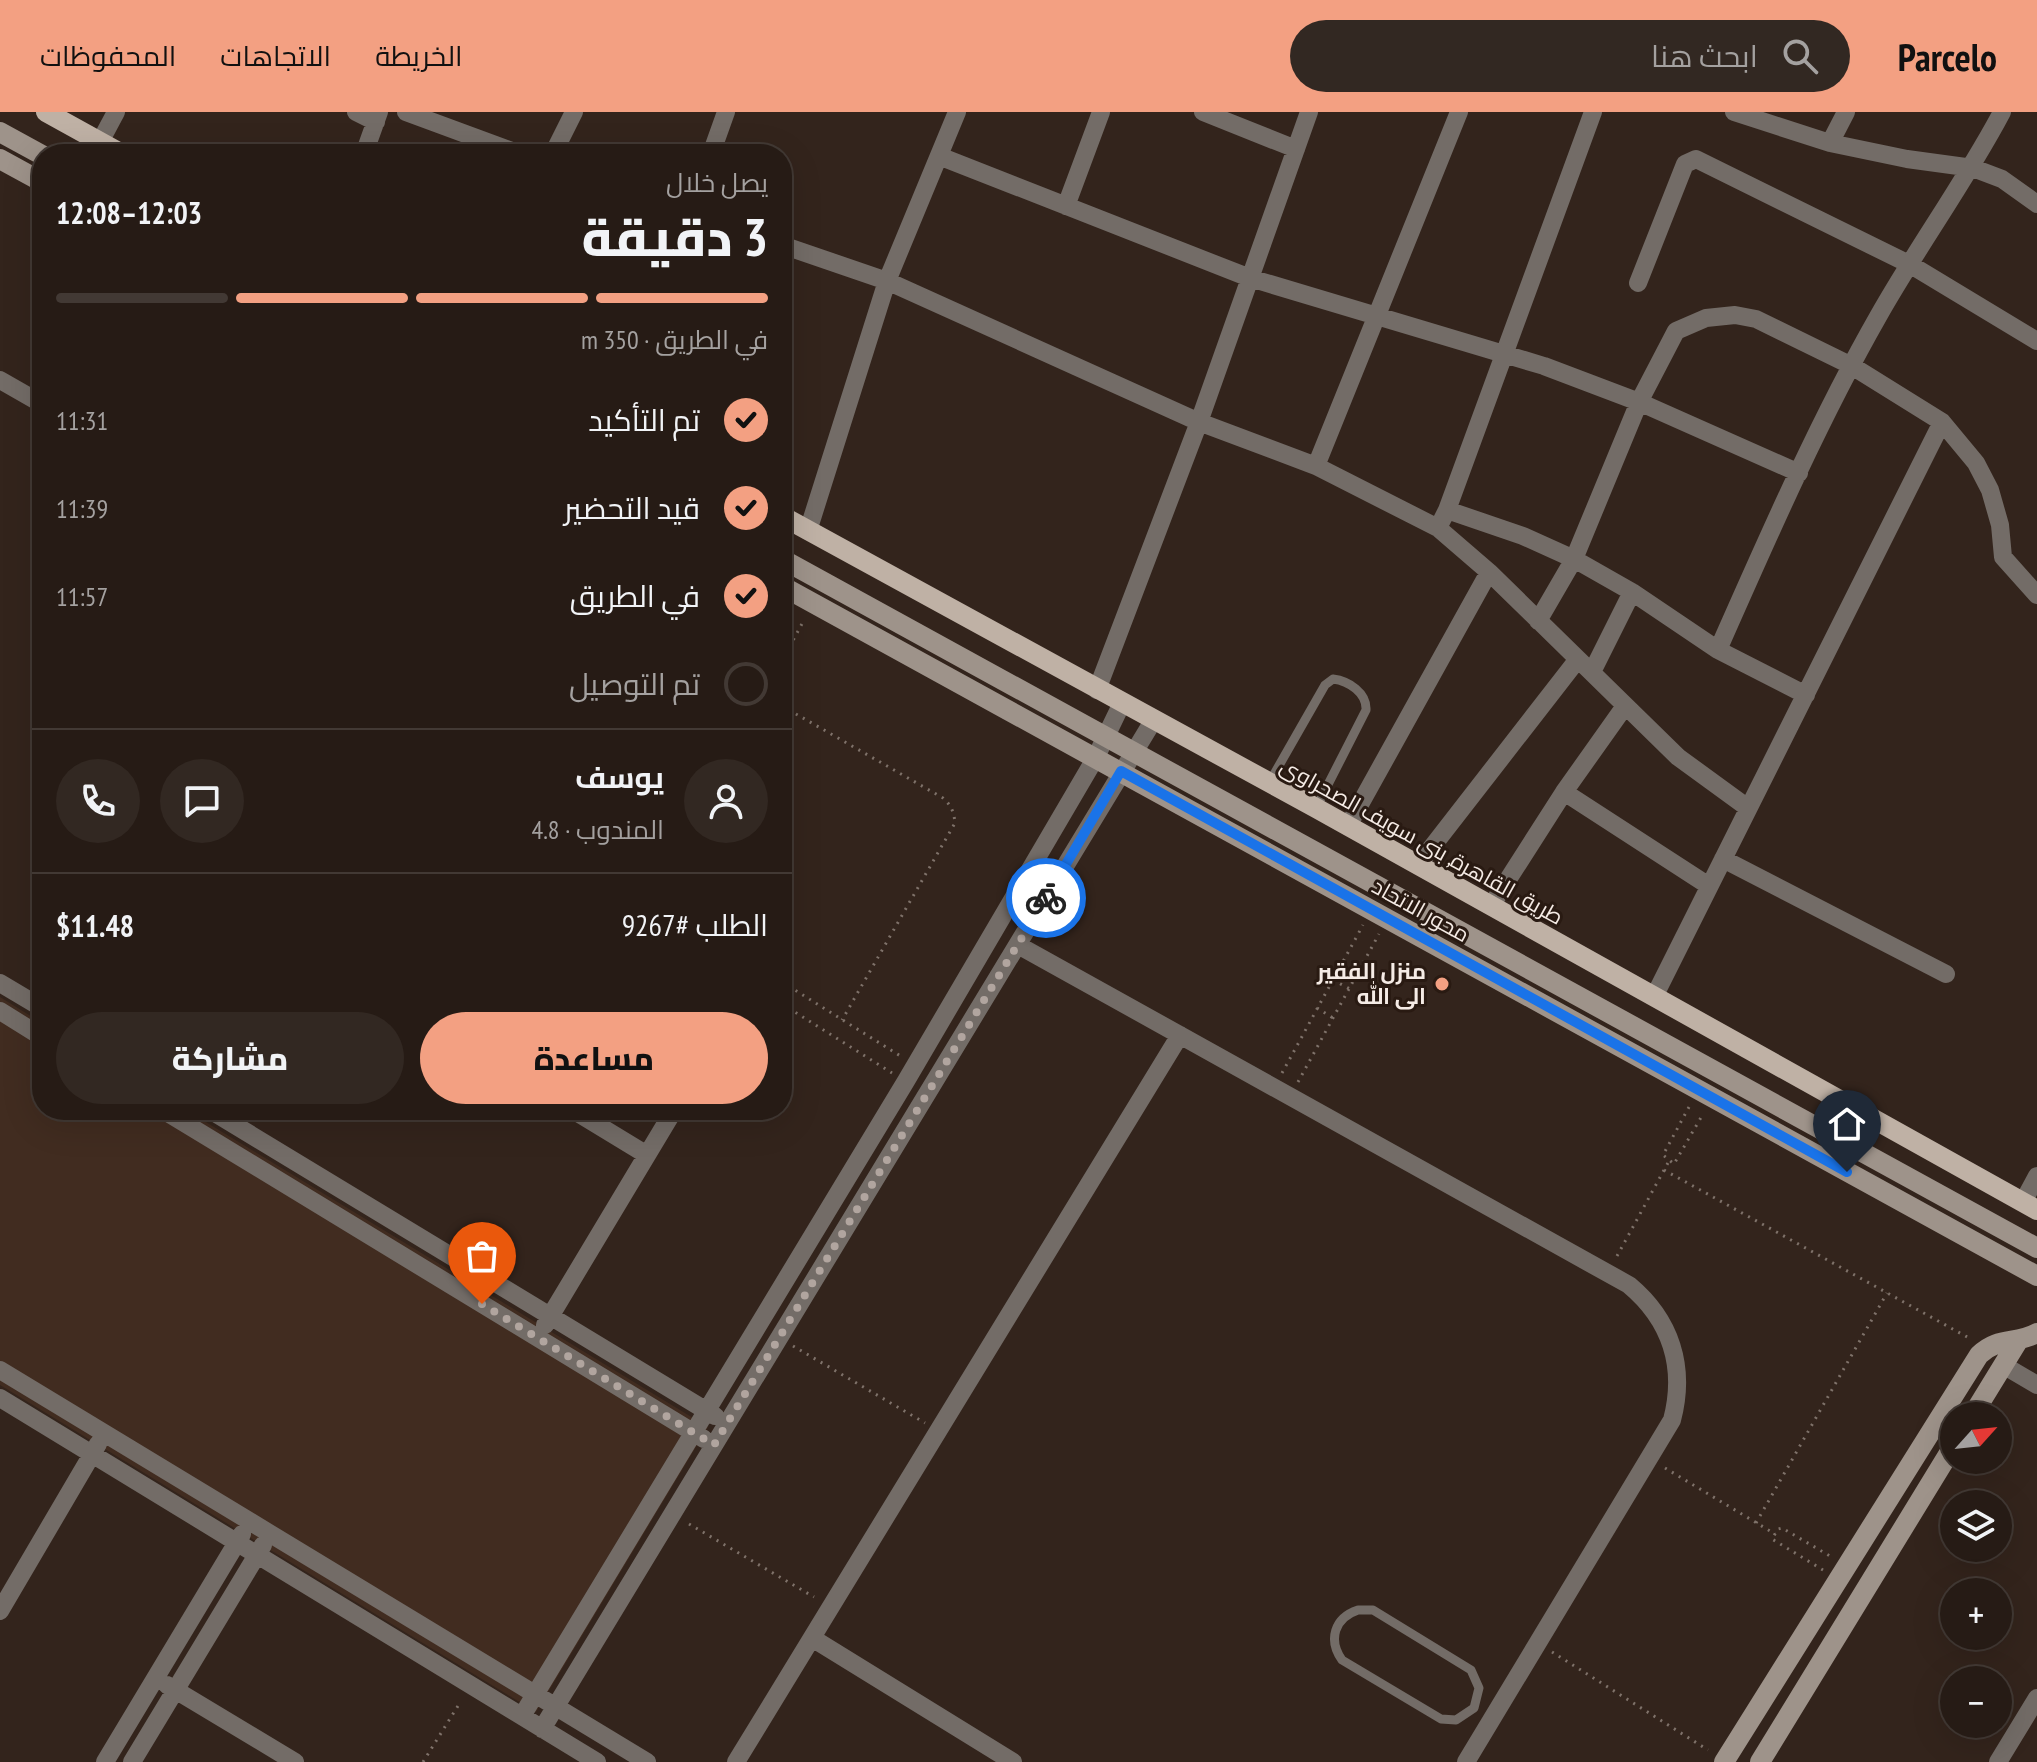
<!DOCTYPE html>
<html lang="ar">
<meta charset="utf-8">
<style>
:root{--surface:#261b15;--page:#322822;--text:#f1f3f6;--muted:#a4a1a0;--line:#423934;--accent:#f3a082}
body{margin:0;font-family:"PT Sans Narrow",Cairo,sans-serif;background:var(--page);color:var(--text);direction:rtl;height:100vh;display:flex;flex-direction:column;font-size:30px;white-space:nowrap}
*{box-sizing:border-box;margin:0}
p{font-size:26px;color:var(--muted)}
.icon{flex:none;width:44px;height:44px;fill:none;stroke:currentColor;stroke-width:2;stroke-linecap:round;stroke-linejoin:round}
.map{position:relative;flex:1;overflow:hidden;direction:ltr}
.side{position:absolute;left:32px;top:32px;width:760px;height:976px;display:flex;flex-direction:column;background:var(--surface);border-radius:32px;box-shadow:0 8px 32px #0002,0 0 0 2px var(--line);direction:rtl}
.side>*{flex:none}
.needle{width:52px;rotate:63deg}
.fabs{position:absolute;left:1940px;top:1290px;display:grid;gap:16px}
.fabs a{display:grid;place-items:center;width:72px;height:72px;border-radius:50%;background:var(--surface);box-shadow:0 8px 32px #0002,0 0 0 2px var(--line);font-size:40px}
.pin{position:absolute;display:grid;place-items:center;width:68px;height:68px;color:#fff;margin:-82px -34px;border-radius:50% 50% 50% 0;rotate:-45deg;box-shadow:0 0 8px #0007}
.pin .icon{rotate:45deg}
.courier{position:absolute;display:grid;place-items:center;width:80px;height:80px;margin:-40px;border:6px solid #1a73e8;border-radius:50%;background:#fff;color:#222;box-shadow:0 2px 10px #0007}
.summary em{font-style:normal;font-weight:800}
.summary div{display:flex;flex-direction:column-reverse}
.summary{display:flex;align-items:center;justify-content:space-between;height:136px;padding:0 24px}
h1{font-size:52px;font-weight:800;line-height:60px}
.bar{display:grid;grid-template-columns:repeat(4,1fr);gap:12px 8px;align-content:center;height:96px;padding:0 24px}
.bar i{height:10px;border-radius:6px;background:var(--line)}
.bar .selected{background:var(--accent)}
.bar p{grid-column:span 4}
.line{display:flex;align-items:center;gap:20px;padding:0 24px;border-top:2px solid var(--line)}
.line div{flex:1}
.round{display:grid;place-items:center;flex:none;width:84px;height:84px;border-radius:42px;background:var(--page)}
ol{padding:0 24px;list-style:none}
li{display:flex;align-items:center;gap:24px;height:88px}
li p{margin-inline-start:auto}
li .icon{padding:8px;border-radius:50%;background:var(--accent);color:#111;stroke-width:4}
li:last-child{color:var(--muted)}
li i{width:44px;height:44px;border:4px solid var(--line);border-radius:50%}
.button{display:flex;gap:16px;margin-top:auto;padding:16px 24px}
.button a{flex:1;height:92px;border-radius:48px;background:var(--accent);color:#111;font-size:32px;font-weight:800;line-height:92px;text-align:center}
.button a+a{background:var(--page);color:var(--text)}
header{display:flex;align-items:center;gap:48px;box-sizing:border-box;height:112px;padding:0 40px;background:var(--accent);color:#111}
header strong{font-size:38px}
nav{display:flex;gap:44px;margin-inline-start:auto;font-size:28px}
.search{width:560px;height:72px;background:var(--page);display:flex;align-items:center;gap:20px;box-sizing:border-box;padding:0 28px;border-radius:44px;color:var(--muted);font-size:30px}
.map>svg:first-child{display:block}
.built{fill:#412c20}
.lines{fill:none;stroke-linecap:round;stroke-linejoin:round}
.path{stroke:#7f726a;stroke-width:3;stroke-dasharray:2 6;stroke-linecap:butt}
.lane{stroke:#736c67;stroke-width:9}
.street{stroke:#736c67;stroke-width:18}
.secondary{stroke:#9e938a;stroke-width:20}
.primary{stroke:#bfb1a5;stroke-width:20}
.done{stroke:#b1a59f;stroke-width:8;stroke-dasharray:0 14.4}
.route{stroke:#1a73e8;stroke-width:10}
.poi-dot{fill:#f3a082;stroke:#291a12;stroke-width:3}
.labels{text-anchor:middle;stroke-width:6;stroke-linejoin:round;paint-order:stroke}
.street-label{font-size:22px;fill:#f5ebe5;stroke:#291a12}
.poi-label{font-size:22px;font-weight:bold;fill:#f5ebe5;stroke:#291a12;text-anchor:end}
</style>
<header>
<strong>Parcelo</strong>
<div class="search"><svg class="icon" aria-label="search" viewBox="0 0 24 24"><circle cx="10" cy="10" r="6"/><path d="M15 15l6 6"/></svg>ابحث هنا</div>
<nav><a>الخريطة</a><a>الاتجاهات</a><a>المحفوظات</a></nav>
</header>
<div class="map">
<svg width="2037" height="1650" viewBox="0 0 2037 1650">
<rect width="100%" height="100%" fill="#33241c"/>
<!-- built -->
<path class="built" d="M0,885L42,911V998H186L708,1315L536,1600L0,1273Z"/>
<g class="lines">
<!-- path -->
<path class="path" d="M782,549L804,508
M782,594L943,686C951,693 954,700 955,711L842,908
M1333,868L1350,877
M782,870L902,945
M782,892L892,961
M1317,896L1333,906
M1282,961L1363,813
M1298,970L1379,822
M1689,995L1663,1043L1674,1052L1703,1002
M1664,1058L1969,1226
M1617,1144L1669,1049
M793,1234L925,1311
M1665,1356L1775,1422
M1756,1411L1887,1181
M689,1412L814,1485
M1823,1458L1772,1427L1778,1417L1782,1416L1830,1444
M1552,1540L1708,1638
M423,1650L461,1589"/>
<!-- lane -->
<path class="lane" d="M1269,671L1325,573L1333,567C1349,569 1367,581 1366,598L1316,696
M1358,1498H1373L1471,1558L1479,1576L1474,1596L1456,1608L1441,1607L1342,1548C1328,1528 1334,1506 1358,1498Z"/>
<!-- street -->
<path class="street" d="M356,0L376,10
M406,0L520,42
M1203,0L1296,37
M1734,0L1830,31L1907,47L1973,56L2002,67L2037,92
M100,30L116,0
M1830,31L1846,0
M364,42L379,0
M553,42L574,0
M711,42L726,0
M939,44L1250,166L1544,254L1639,290L1799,361
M1066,94L1101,0
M782,133L887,169L1199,310L1316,354L1438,416L1489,460L1678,645L1748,696
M1638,171L1685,52L1696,47L1911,153L2037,229
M0,268L42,292
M1316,354L1459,0
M1447,398L1523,424L1574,447L1632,480L1718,538L1806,583
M1438,416L1447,398L1593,0
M808,419L887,169L957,0
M1538,509L1574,447L1639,290L1676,219L1706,206L1735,203L1756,207L1852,254L1942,310L1976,351L1990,378L2000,413L2003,445L2037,483
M1718,538C1767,427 1819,308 1879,203C1918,134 1965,70 2002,0
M1592,560L1632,480
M1097,578L1199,310L1309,0
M1564,680L1709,774
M1348,714L1489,460
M1723,747L1946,862
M1418,753L1578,547
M1491,794L1564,680L1625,594
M1018,833L1629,1173C1671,1208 1686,1255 1672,1308L1466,1650
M0,871L42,896
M1654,885L1942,310
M0,899L42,925
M163,998L704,1327
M210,998L715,1304
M573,998L647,1043
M2023,1090L2037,1064
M545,1213L674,998
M2003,1253L2037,1273
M0,1258L647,1650
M0,1286L597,1650
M0,1499L98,1332
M812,1526L1013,1650
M167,1573L295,1650
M522,1604L906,969L1096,645L1122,591
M542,1617L1153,609
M105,1650L242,1422
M132,1650L263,1433
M736,1650L1180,923
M1998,1650L2037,1586"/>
<!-- secondary -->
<path class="secondary" d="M0,20L42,43
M0,47L42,70
M782,447L2037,1136
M782,474L2037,1164
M1972,1304L2018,1229
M1724,1650L1979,1243C1999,1224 2015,1233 2037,1221
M1760,1650L1954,1333"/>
<!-- primary -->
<path class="primary" d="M46,0L122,42
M782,404L1316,696L2037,1098"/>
</g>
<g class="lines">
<!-- done -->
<path class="done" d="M482,1192L714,1333L1046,786"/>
<!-- route -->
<path class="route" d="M1046,786L1121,659L1847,1060"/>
</g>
<!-- markers -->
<circle class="poi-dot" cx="1442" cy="872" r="8"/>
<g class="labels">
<!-- street labels -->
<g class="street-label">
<text transform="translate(1422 729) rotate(29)" y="8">طريق القاهرة, بنى سويف الصحراوى</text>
<text transform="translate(1421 798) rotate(29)" y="8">محور الاتحاد</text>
</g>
<!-- poi labels -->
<g class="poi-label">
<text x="1426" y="867">منزل الفقير<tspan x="1426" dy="25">الى الله</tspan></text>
</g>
</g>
</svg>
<div class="fabs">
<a><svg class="needle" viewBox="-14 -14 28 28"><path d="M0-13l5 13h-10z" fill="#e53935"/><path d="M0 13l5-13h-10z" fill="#a4a1a0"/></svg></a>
<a><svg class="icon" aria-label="layers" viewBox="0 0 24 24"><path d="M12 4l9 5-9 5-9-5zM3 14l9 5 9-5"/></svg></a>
<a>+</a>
<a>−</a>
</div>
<div class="pin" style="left:482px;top:1192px;background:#ea580c"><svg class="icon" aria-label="bag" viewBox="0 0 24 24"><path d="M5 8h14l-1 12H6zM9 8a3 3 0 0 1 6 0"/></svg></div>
<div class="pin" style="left:1847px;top:1060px;background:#1f2937"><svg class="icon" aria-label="home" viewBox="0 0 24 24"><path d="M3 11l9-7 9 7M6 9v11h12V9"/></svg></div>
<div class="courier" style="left:1046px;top:786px"><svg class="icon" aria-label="bike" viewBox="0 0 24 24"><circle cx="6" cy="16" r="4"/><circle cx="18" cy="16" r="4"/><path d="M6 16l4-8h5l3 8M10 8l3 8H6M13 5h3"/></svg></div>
<section class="side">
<div class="summary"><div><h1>3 دقيقة</h1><p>يصل خلال</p></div><em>12:03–12:08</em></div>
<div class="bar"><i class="selected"></i><i class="selected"></i><i class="selected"></i><i></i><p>في الطريق · 350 m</p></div>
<ol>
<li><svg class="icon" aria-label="check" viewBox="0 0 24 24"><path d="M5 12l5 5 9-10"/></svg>تم التأكيد<p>11:31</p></li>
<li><svg class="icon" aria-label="check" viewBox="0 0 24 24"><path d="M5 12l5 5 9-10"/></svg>قيد التحضير<p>11:39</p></li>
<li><svg class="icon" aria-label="check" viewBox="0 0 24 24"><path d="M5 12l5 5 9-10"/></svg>في الطريق<p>11:57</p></li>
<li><i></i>تم التوصيل</li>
</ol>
<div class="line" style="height:144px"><a class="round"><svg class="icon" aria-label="person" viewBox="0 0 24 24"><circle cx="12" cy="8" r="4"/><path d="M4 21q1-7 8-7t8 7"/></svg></a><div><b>يوسف</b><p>المندوب · 4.8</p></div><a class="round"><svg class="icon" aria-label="chat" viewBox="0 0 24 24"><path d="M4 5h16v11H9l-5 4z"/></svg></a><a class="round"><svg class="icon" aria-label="phone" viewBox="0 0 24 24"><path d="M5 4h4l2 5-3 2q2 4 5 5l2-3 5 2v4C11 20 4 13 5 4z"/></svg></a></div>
<div class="line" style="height:104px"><div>الطلب #9267</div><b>$11.48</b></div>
<div class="button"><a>مساعدة</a><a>مشاركة</a></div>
</section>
</div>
